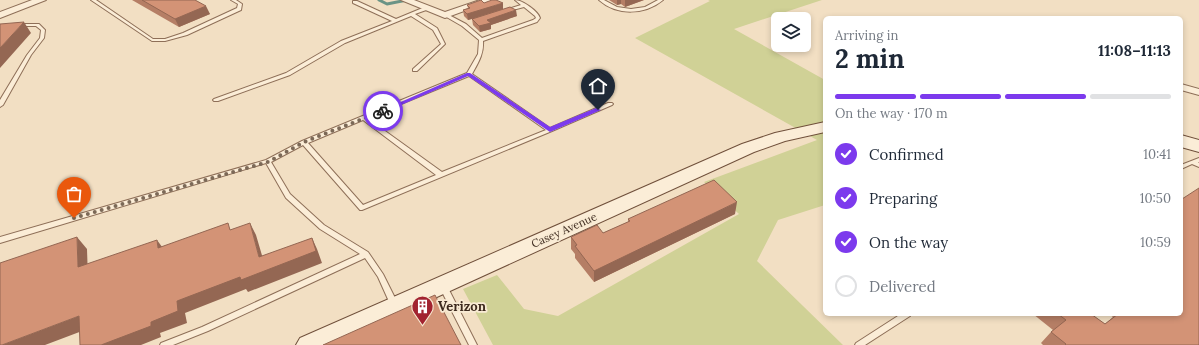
<!DOCTYPE html>
<meta charset="utf-8">
<style>
:root{--surface:#fff;--page:#f2f2f3;--text:#1f2937;--muted:#747a83;--line:#e0e1e3;--accent:#7c3aed}
body{margin:0;font-family:Lora,serif;background:var(--page);color:var(--text);height:100vh;display:flex;flex-direction:column;font-size:15px;white-space:nowrap}
*{box-sizing:border-box;margin:0}
p{font-size:13px;color:var(--muted)}
.icon{flex:none;width:22px;height:22px;fill:none;stroke:currentColor;stroke-width:2;stroke-linecap:round;stroke-linejoin:round}
.map{position:relative;flex:1;overflow:hidden}
.details{position:absolute;left:823px;top:16px;width:360px;height:300px;display:flex;flex-direction:column;background:var(--surface);border-radius:6px;box-shadow:0 2px 6px #0003}
.details>*{flex:none}
.controls{position:absolute;left:771px;top:12px;display:grid;gap:8px}
.controls a{display:grid;place-items:center;width:40px;height:40px;border-radius:6px;background:var(--surface);box-shadow:0 2px 6px #0003;font-size:20px}
.pin{position:absolute;display:grid;place-items:center;width:34px;height:34px;color:#fff;margin:-41px -17px;border-radius:50% 50% 50% 0;rotate:-45deg;box-shadow:0 0 4px #0007}
.pin .icon{rotate:45deg}
.courier{position:absolute;display:grid;place-items:center;width:40px;height:40px;margin:-20px;border:3px solid #7c3aed;border-radius:50%;background:#fff;color:#222;box-shadow:0 1px 5px #0007}
.headline em{font-style:normal;font-weight:700}
.headline div{display:flex;flex-direction:column-reverse}
.headline{display:flex;align-items:center;justify-content:space-between;height:68px;padding:0 12px}
h1{font-size:26px;font-weight:700;line-height:30px}
.bar{display:grid;grid-template-columns:repeat(4,1fr);gap:6px 4px;align-content:center;height:48px;padding:0 12px}
.bar i{height:5px;border-radius:3px;background:var(--line)}
.bar .selected{background:var(--accent)}
.bar p{grid-column:span 4}
ol{padding:0 12px;list-style:none}
li{display:flex;align-items:center;gap:12px;height:44px}
li p{margin-inline-start:auto}
li .icon{padding:4px;border-radius:50%;background:var(--accent);color:#fff;stroke-width:4}
li:last-child{color:var(--muted)}
li i{width:22px;height:22px;border:2px solid var(--line);border-radius:50%}
.map>svg:first-child{display:block}
.green{fill:#d0d196}
.lines{fill:none;stroke-linecap:round;stroke-linejoin:round}
.stream{stroke:#6b9486;stroke-width:3}
.lane-casing{stroke:#8e6f58;stroke-width:2}
.street-casing{stroke:#8e6f58;stroke-width:2}
.secondary-casing{stroke:#70503b;stroke-width:2}
.lane{fill:#fbedd7;fill-rule:evenodd}
.street{fill:#fbedd7;fill-rule:evenodd}
.secondary{fill:#fbedd7;fill-rule:evenodd}
.wall{fill:#b57e65}
.shaded-wall{fill:#946753}
.building{fill:#d39376;stroke:#946753}
.route{fill:#7c3aed}
.done{stroke:#7c6957;stroke-width:4;stroke-dasharray:0 7.2}
.labels{text-anchor:middle;stroke-width:3.5;stroke-linejoin:round;paint-order:stroke}
.street-label{font-size:11px;fill:#3c291d;stroke:#f8ead3}
.near-poi-label{font-size:13px;font-weight:bold;fill:#3c291d;stroke:#f8ead3;text-anchor:start}
</style>
<div class="map">
<svg width="1199" height="345" viewBox="0 0 1199 345">
<rect width="100%" height="100%" fill="#f2dfc3"/>
<!-- green -->
<path class="green" d="M708,0H822L734,29L825,80V205L778,220L757,261L843,345H493L463,289L497,275L524,309L558,316L739,214L704,182L817,140L635,38L710,1Z"/>
<g class="lines">
<!-- stream -->
<path class="stream" d="M379,0L387,4L407,0"/>
<defs>
<path id="lane" d="M91,0H96L153,39H165L183,33L237,8L238,4L231,0H236L242,4L241,10L187,35L165,41H152Z
M515,0C522,0 538,11 540,18L537,22L483,41C484,54 478,63 472,74L550,128L608,103H612L613,104L612,105L552,131L362,210H360L303,145L271,162L290,194L324,225L368,252L383,274L398,304L397,306L394,307L391,306L378,277L365,258L208,331L173,345H160L161,343L202,327L360,254L320,229L286,198L266,163L0,243V237L266,160L302,141L467,73L478,54L479,40L462,26L443,15L445,14H447L466,24L482,38L533,20L536,18L535,16L524,7L505,12V10L521,5ZM469,76L546,130L442,172L367,118ZM363,120L436,175L363,205L308,143Z
M599,0H604L617,7L631,9L645,7L658,0H663C645,15 617,16 599,0Z
M353,1H357L396,19L425,7H429V9L415,14L437,28L445,44L417,71H413V69L441,44L433,30L411,16L345,43L290,75L218,101H214L213,100L214,99L286,73L341,41L392,21L353,3Z
M16,24H39L45,30L44,38L31,55L3,105L0,107V100L27,55L40,38L41,30L36,26H16Z
M1199,158V162H1198L1199,163V167L1192,164L1181,169V165Z
M443,283L446,284L477,345H469L439,286L440,284Z
M901,314H911L910,316L865,345H855L856,343Z"/>
<path id="street" d="M32,0H46L0,18V12Z
M401,0H414L445,12L480,0H494L445,18Z
M1181,84L1199,89V95L1181,90Z"/>
<path id="secondary" d="M825,122V132L785,141L754,152L332,345H296L300,338L742,144L775,133Z
M1181,135L1199,140V152L1181,147Z"/>
</defs>
<!-- lane casing -->
<use href="#lane" class="lane-casing"/>
<!-- street casing -->
<use href="#street" class="street-casing"/>
<!-- secondary casing -->
<use href="#secondary" class="secondary-casing"/>
<!-- lane -->
<use href="#lane" class="lane"/>
<!-- street -->
<use href="#street" class="street"/>
<!-- secondary -->
<use href="#secondary" class="secondary"/>
</g>
<!-- wall -->
<path class="wall" d="M132,0H195L210,14L179,27Z
M609,0H644L625,7L621,4L617,5Z
M484,3L503,9L517,16L491,25V29L480,32L473,25L472,19L468,20L464,16L463,10L468,8L467,5Z
M735,214L594,282L575,258V254L571,249V237L603,233L628,222V219Z
M1033,314H1091L1105,324L1113,317L1109,314H1181L1199,345H1043L1041,343L1051,332L1053,330Z"/>
<!-- shaded-wall -->
<path class="shaded-wall" d="M617,0H621V4L617,5Z
M625,0H644L625,7Z
M503,3V9L468,20L467,14Z
M206,6L210,14L179,27L175,19Z
M516,10L517,16L491,25V29L480,32L479,26L487,20Z
M24,22L31,33L0,68V48Z
M737,202L735,214L594,282V271Z
M250,223L256,235L266,269L259,257Z
M77,237L87,249L88,279L78,267Z
M312,238L317,249L322,263L248,292L246,289L185,313L187,323L160,333L161,337L141,345H101L151,322L177,301Z
M157,240L165,251L158,248Z
M79,316L90,328L45,345H2Z"/>
<!-- building -->
<path class="building" d="M142,0H195L206,6L175,19Z
M481,0L484,3L492,0H496L503,3L467,14L463,10L470,8L467,5Z
M510,7L516,10L487,20L491,23L479,26L472,19Z
M24,22L0,48V24Z
M714,180L737,202L594,271L575,246L577,245L571,237L597,225L603,233L630,221L628,219Z
M1199,188V345H1065L1066,344L1051,332L1066,320L1058,314H1091L1105,324L1118,314H1181V199H1182Z
M228,223L230,230L250,223L259,257L312,238L316,251L241,280L240,277L177,301L178,311L151,322V326L101,345H80L79,316L2,345H0V263L77,237L78,267L157,240L158,248Z
M435,295L461,345H323Z"/>
<!-- route -->
<path class="route" d="M467,73H470L550,127L596,108L601,110L550,132L468,76L385,112L380,111Z"/>
<g class="lines">
<!-- done -->
<path class="done" d="M74,218L268,162L304,142L383,111"/>
</g>
<!-- icons -->
<defs>
<symbol id="building-pin" viewBox="-11 -11 22 30"><path d="M0 17L-7.5 6A9.5 9.5 0 1 1 7.5 6Z" fill="#a22330" stroke="#f8ead3"/><path d="M-4-6H4V6H1V3H-1V6H-4ZM-2.5-4.3h1.7v1.8h-1.7ZM.8-4.3h1.7v1.8H.8ZM-2.5-1h1.7V.8h-1.7ZM.8-1h1.7V.8H.8Z" fill="#fff"/></symbol>
</defs>
<g fill-rule="evenodd">
<use href="#building-pin" x="410" y="294" width="25" height="34"/>
</g>
<g class="labels">
<!-- street labels -->
<g class="street-label">
<text transform="translate(564 230) rotate(-24)" y="4">Casey Avenue</text>
</g>
<!-- near-poi labels -->
<g class="near-poi-label">
<text x="438" y="311">Verizon</text>
</g>
</g>
</svg>
<div class="controls">
<a><svg class="icon" aria-label="layers" viewBox="0 0 24 24"><path d="M12 4l9 5-9 5-9-5zM3 14l9 5 9-5"/></svg></a>
</div>
<div class="pin" style="left:74px;top:218px;background:#ea580c"><svg class="icon" aria-label="bag" viewBox="0 0 24 24"><path d="M5 8h14l-1 12H6zM9 8a3 3 0 0 1 6 0"/></svg></div>
<div class="pin" style="left:598px;top:110px;background:#1f2937"><svg class="icon" aria-label="home" viewBox="0 0 24 24"><path d="M3 11l9-7 9 7M6 9v11h12V9"/></svg></div>
<div class="courier" style="left:383px;top:111px"><svg class="icon" aria-label="bike" viewBox="0 0 24 24"><circle cx="6" cy="16" r="4"/><circle cx="18" cy="16" r="4"/><path d="M6 16l4-8h5l3 8M10 8l3 8H6M13 5h3"/></svg></div>
<section class="details">
<div class="headline"><div><h1>2 min</h1><p>Arriving in</p></div><em>11:08–11:13</em></div>
<div class="bar"><i class="selected"></i><i class="selected"></i><i class="selected"></i><i></i><p>On the way · 170 m</p></div>
<ol>
<li><svg class="icon" aria-label="check" viewBox="0 0 24 24"><path d="M5 12l5 5 9-10"/></svg>Confirmed<p>10:41</p></li>
<li><svg class="icon" aria-label="check" viewBox="0 0 24 24"><path d="M5 12l5 5 9-10"/></svg>Preparing<p>10:50</p></li>
<li><svg class="icon" aria-label="check" viewBox="0 0 24 24"><path d="M5 12l5 5 9-10"/></svg>On the way<p>10:59</p></li>
<li><i></i>Delivered</li>
</ol>
</section>
</div>
